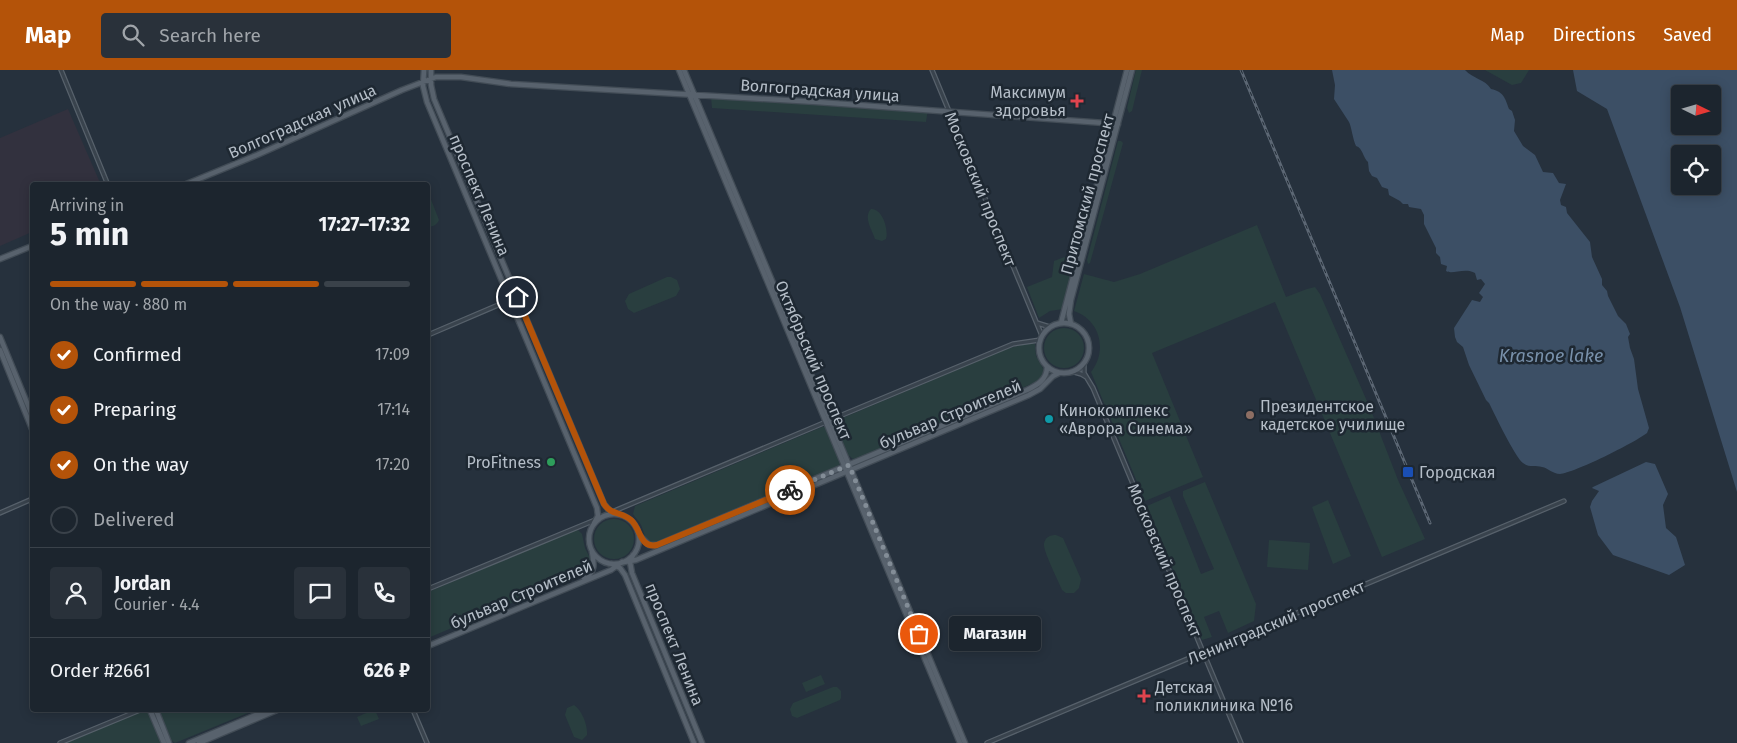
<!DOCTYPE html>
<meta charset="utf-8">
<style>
:root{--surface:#1c252e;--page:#29313a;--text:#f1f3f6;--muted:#a0a5aa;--line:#3a424a;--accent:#b45309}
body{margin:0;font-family:"Fira Sans",sans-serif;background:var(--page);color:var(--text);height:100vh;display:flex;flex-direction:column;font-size:19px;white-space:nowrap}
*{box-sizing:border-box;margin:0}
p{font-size:16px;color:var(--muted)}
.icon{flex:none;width:28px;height:28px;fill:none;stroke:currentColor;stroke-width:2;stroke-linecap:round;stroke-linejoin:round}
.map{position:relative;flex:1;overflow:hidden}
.details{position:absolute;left:30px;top:112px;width:400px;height:530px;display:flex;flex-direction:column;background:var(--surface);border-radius:5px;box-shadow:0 2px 12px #0003,0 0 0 1px var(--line)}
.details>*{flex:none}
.needle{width:32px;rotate:95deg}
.controls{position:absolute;left:1671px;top:15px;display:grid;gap:10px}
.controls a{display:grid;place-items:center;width:50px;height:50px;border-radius:5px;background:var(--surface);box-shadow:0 2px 12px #0003,0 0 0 1px var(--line);font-size:25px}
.pin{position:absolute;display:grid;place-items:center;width:42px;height:42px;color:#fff;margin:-21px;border:2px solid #fff;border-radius:50%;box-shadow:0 1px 5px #0007}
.courier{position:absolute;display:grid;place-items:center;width:50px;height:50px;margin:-25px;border:4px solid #b45309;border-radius:50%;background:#fff;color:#222;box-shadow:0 1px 6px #0007}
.bubble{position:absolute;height:35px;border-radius:5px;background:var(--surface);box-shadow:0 2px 12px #0003,0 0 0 1px var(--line);font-size:16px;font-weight:700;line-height:35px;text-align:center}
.overview em{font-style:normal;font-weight:700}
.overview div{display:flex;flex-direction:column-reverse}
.overview{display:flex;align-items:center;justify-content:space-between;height:85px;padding:0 20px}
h1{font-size:32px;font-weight:700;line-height:38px}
.bar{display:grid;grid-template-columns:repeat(4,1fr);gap:8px 5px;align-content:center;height:60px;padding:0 20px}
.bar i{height:6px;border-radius:4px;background:var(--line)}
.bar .selected{background:var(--accent)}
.bar p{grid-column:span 4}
.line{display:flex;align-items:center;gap:12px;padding:0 20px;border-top:1px solid var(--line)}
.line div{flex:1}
.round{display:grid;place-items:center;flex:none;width:52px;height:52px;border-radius:5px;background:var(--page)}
ol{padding:0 20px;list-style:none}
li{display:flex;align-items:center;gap:15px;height:55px}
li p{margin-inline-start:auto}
li .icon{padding:5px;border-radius:50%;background:var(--accent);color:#fff;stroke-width:4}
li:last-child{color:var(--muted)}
li i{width:28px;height:28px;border:2px solid var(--line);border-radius:50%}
header{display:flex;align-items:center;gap:30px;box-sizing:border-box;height:70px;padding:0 25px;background:var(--accent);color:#fff}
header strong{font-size:24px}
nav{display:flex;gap:28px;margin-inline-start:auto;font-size:18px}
.search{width:350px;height:45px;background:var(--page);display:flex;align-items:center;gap:12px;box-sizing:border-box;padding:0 18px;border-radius:5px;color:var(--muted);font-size:19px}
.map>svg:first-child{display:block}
.medical{fill:#32313e}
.green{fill:#293e3f}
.water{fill:#3c4f65;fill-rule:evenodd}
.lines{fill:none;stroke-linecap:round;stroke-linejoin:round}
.minor-casing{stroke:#57616b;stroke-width:5.5}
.major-casing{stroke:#424c56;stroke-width:7}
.minor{stroke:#39434d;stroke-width:3}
.major{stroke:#58626d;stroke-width:4.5}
.rail-casing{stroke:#5c6774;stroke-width:3}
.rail{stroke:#1e2832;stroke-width:1;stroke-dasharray:4;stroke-linecap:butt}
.done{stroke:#838d97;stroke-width:5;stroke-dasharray:0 9}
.route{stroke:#b45309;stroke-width:6}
.health-dot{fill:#e0444e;stroke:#1e2832;stroke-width:2}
.education-dot{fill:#8d6e63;stroke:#1e2832;stroke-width:2}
.culture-dot{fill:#0f9aa8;stroke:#1e2832;stroke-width:2}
.leisure-dot{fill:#2e9e5b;stroke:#1e2832;stroke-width:2}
.transit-dot{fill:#1a4fb4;stroke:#1e2832;stroke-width:2}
.labels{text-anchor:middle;stroke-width:5;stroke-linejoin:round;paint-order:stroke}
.street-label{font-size:16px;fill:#b5bec8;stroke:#1e2832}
.poi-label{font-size:16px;fill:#b5bec8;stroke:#1e2832;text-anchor:start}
.water-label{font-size:18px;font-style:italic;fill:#7890aa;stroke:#1e2832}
</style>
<header>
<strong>Map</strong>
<div class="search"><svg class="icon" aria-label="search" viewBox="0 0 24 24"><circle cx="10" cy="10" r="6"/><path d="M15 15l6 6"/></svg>Search here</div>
<nav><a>Map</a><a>Directions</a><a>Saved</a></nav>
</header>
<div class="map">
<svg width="1737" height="673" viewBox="0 0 1737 673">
<rect width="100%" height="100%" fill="#26313d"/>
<!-- medical -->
<path class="medical" d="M68,39L101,115H32V162L0,176V68Z"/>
<!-- green -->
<path class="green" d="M1136,0H1142L1132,41L1129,43L1127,38Z
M1485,0H1529L1521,13L1512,15Z
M711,27L928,39L926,52L712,38Z
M1118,71H1121L1123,73L1090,193L1088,194L1087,190Z
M428,126L430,127L439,150C437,155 432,157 428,157Z
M871,139C882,138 889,159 886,169L882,171L875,169C872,160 863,147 871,139Z
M1257,155L1286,227L1307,219L1315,217L1320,224L1370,338L1398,410L1425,469L1382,487L1275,232L1152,283L1203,407L1145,431L1091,302C1108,280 1100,250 1074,241L1084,204L1114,212L1140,204Z
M1075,183L1077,184L1063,239L1050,241L1039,248L1027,217L1052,207L1054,191Z
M667,207H671L677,210L680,219L676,226L634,243L628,239L625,231L629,224Z
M1044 278a20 20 0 1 1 40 0a20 20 0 1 1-40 0Z
M1029,273L1035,274L1036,286L1044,300L1042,307L1038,311L858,388L853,389L848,385L836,355L838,350L1006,279Z
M822,357H826L840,389V394L837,397L656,473C644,473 645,463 641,455C639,451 635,447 633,444L635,436Z
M1205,412L1256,534L1254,551L1228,563L1219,541L1204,547L1212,567L1202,570L1147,436L1170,426L1201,504L1214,499L1183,426V421Z
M1328,430L1351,486L1333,494L1312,437Z
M594 469a20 20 0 1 1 40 0a20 20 0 1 1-40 0Z
M578,460L582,464L585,478L592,492L590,500L428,568V522L573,461Z
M1056,465L1063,468L1081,509L1079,518L1074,523H1066L1062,520C1059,512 1043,481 1044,474C1045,467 1050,465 1056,465Z
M1269,470L1310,473L1308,500L1267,497Z
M821,605L825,614L806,622L802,613Z
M833,617H837L841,621V628L840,630L797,648L792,646L790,639L793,633Z
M574,635C582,640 588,656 587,665L582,670L574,667L565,645L567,638Z
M140,640H150L164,673H60Z
M159,640H255L175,673L171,670Z
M373,640H375L379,649L361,656L357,647Z"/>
<!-- water -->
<path class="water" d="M1332,0H1465C1473,9 1485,9 1491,19C1504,22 1505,28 1509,39L1512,41L1515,50L1514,61L1523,76L1535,85L1543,102L1553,103L1559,113L1566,114L1560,130L1561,135L1566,137L1567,143L1590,172L1592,187L1602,209V215L1607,221L1608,226L1618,246L1626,254L1630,264L1628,267L1630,278L1634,289L1638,319L1649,358L1647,363C1634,373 1574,403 1560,404C1553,404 1548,398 1542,397C1536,395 1529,398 1523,393C1515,387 1495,345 1489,333L1486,330L1469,295L1463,277L1457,272L1455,267L1454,258L1472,230L1480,232L1483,227L1479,223L1485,214L1481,209L1477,210L1475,203C1465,197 1452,205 1446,201L1447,196L1441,194L1440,187L1436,183V178L1424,154V145L1421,139L1409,137L1408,134H1403L1400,131L1389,125L1388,119L1382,117L1377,108L1372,106L1369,101L1368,92C1363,88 1363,78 1356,76C1353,70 1351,55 1349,52C1344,44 1339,37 1334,29L1335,15Z
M1573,0H1737V422L1680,237L1607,39L1577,21ZM1680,24H1712V56H1680ZM1680,84H1712V116H1680Z
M1646,392L1655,394L1668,424L1663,435L1666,458L1676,467L1685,495L1669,505L1613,485L1598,465L1590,437L1592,431L1599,421L1592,418L1593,417Z"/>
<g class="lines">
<defs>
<path id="minor" d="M61,0L108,115
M932,0L1042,266
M1037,253L1050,257
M428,265L517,227
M1084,294V303L1093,318L1241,673
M1074,302L1081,304L1086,307
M830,350L1013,274L1040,270
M0,443L32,429
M607,444L826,352
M428,519L600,448
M413,640L427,673
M60,673L140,640
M987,673L1564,431"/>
<path id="major" d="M424,0L423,16L427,32L597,438L598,446L594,453
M431,0V15L434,29L604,434L610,441L618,444
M679,0L960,673
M684,0L965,673
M184,115L257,85L402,20L436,7H461L511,14L817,32L1118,54
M0,189L32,176
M1039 278a25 25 0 1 1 50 0a25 25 0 1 1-50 0Z
M1061,253L1127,0
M1071,254L1069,244L1071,230L1132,0
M0,267L32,345
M0,280L32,359
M589 469a25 25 0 1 1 50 0a25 25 0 1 1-50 0Z
M639,465L649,475H657L1027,320C1037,315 1047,310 1047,297
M633,485L630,492L632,503L702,673
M624,492L636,490L1029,325L1040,319L1053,306L1059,303
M612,494L620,498L625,505L694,673
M584,508C596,503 594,493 592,482
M428,576L611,500L622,492
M150,640L164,673
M156,640L169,673
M189,673L268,640
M199,673L277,640"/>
</defs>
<!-- minor casing -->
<use href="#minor" class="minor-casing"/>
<!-- major casing -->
<use href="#major" class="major-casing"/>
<!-- minor -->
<use href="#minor" class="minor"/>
<!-- major -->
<use href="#major" class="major"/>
<defs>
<path id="rail" d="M1241,0L1430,453"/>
</defs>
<!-- rail casing -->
<use href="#rail" class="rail-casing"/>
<!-- rail -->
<use href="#rail" class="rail"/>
</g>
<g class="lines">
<!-- done -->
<path class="done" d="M790,420L849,395L919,564"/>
<!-- route -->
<path class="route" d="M517,227L604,434C611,445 622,442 631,450C641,459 640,479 657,475L790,420"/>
</g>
<!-- markers -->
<g class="health-dot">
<path d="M1074.5 23.5h5v5h5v5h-5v5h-5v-5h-5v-5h5z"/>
<path d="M1141.5 618.5h5v5h5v5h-5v5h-5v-5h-5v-5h5z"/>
</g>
<circle class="education-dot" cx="1250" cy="345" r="5"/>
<circle class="culture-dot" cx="1049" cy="349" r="5"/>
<circle class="leisure-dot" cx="551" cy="392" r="5"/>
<rect class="transit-dot" x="1402" y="396" width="12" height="12" rx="2.5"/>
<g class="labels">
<!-- street labels -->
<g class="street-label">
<text transform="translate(820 20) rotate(4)" y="6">Волгоградская улица</text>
<text transform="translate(302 51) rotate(-24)" y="6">Волгоградская улица</text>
<text transform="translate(981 119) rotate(68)" y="6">Московский проспект</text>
<text transform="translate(1087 124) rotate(-75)" y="6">Притомский проспект</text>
<text transform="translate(480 125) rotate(67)" y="6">проспект Ленина</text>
<text transform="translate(814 290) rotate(67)" y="6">Октябрьский проспект</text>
<text transform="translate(950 344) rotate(-23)" y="6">бульвар Строителей</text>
<text transform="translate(1165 490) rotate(67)" y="6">Московский проспект</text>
<text transform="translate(521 524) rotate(-23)" y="6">бульвар Строителей</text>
<text transform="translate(1276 552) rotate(-23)" y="6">Ленинградский проспект</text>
<text transform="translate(675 574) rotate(68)" y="6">проспект Ленина</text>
</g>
<!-- poi labels -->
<g class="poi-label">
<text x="1066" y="28" text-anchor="end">Максимум<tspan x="1066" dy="18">здоровья</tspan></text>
<text x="1260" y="342">Президентское<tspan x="1260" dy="18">кадетское училище</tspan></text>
<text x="1059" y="346">Кинокомплекс<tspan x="1059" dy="18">«Аврора Синема»</tspan></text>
<text x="541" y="398" text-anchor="end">ProFitness</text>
<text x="1419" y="408">Городская</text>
<text x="1155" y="623">Детская<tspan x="1155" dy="18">поликлиника №16</tspan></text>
</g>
<!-- water labels -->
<g class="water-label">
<text x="1551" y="292">Krasnoe lake</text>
</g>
</g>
</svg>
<div class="controls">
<a><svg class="needle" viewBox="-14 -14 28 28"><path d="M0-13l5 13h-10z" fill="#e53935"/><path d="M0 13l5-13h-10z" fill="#a0a5aa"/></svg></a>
<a><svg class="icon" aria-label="locate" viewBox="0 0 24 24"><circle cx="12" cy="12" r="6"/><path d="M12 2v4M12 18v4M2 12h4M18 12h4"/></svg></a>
</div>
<div class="pin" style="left:919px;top:564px;background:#ea580c"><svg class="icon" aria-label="bag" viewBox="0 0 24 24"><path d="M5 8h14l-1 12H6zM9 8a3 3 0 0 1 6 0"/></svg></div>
<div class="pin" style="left:517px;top:227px;background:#1f2937"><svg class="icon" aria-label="home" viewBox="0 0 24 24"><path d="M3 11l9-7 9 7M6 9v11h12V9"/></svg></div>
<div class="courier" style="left:790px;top:420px"><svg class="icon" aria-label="bike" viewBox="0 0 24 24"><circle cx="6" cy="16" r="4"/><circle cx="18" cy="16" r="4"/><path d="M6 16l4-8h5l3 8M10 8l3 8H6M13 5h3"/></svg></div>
<div class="bubble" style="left:949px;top:546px;width:92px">Магазин</div>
<section class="details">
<div class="overview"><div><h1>5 min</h1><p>Arriving in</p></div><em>17:27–17:32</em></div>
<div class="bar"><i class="selected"></i><i class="selected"></i><i class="selected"></i><i></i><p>On the way · 880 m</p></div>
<ol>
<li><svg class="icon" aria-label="check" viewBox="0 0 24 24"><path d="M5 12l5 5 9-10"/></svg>Confirmed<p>17:09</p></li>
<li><svg class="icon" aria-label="check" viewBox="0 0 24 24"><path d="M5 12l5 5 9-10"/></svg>Preparing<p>17:14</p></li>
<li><svg class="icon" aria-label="check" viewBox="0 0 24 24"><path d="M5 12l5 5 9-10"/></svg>On the way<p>17:20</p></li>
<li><i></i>Delivered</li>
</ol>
<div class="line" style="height:90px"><a class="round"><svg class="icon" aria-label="person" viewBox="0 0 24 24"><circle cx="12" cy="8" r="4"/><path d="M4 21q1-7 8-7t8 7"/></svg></a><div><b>Jordan</b><p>Courier · 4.4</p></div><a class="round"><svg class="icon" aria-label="chat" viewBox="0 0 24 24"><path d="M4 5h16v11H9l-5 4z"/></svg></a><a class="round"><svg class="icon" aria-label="phone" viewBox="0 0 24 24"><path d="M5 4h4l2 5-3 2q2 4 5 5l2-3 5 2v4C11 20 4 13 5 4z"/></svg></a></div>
<div class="line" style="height:65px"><div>Order #2661</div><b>626 ₽</b></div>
</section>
</div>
